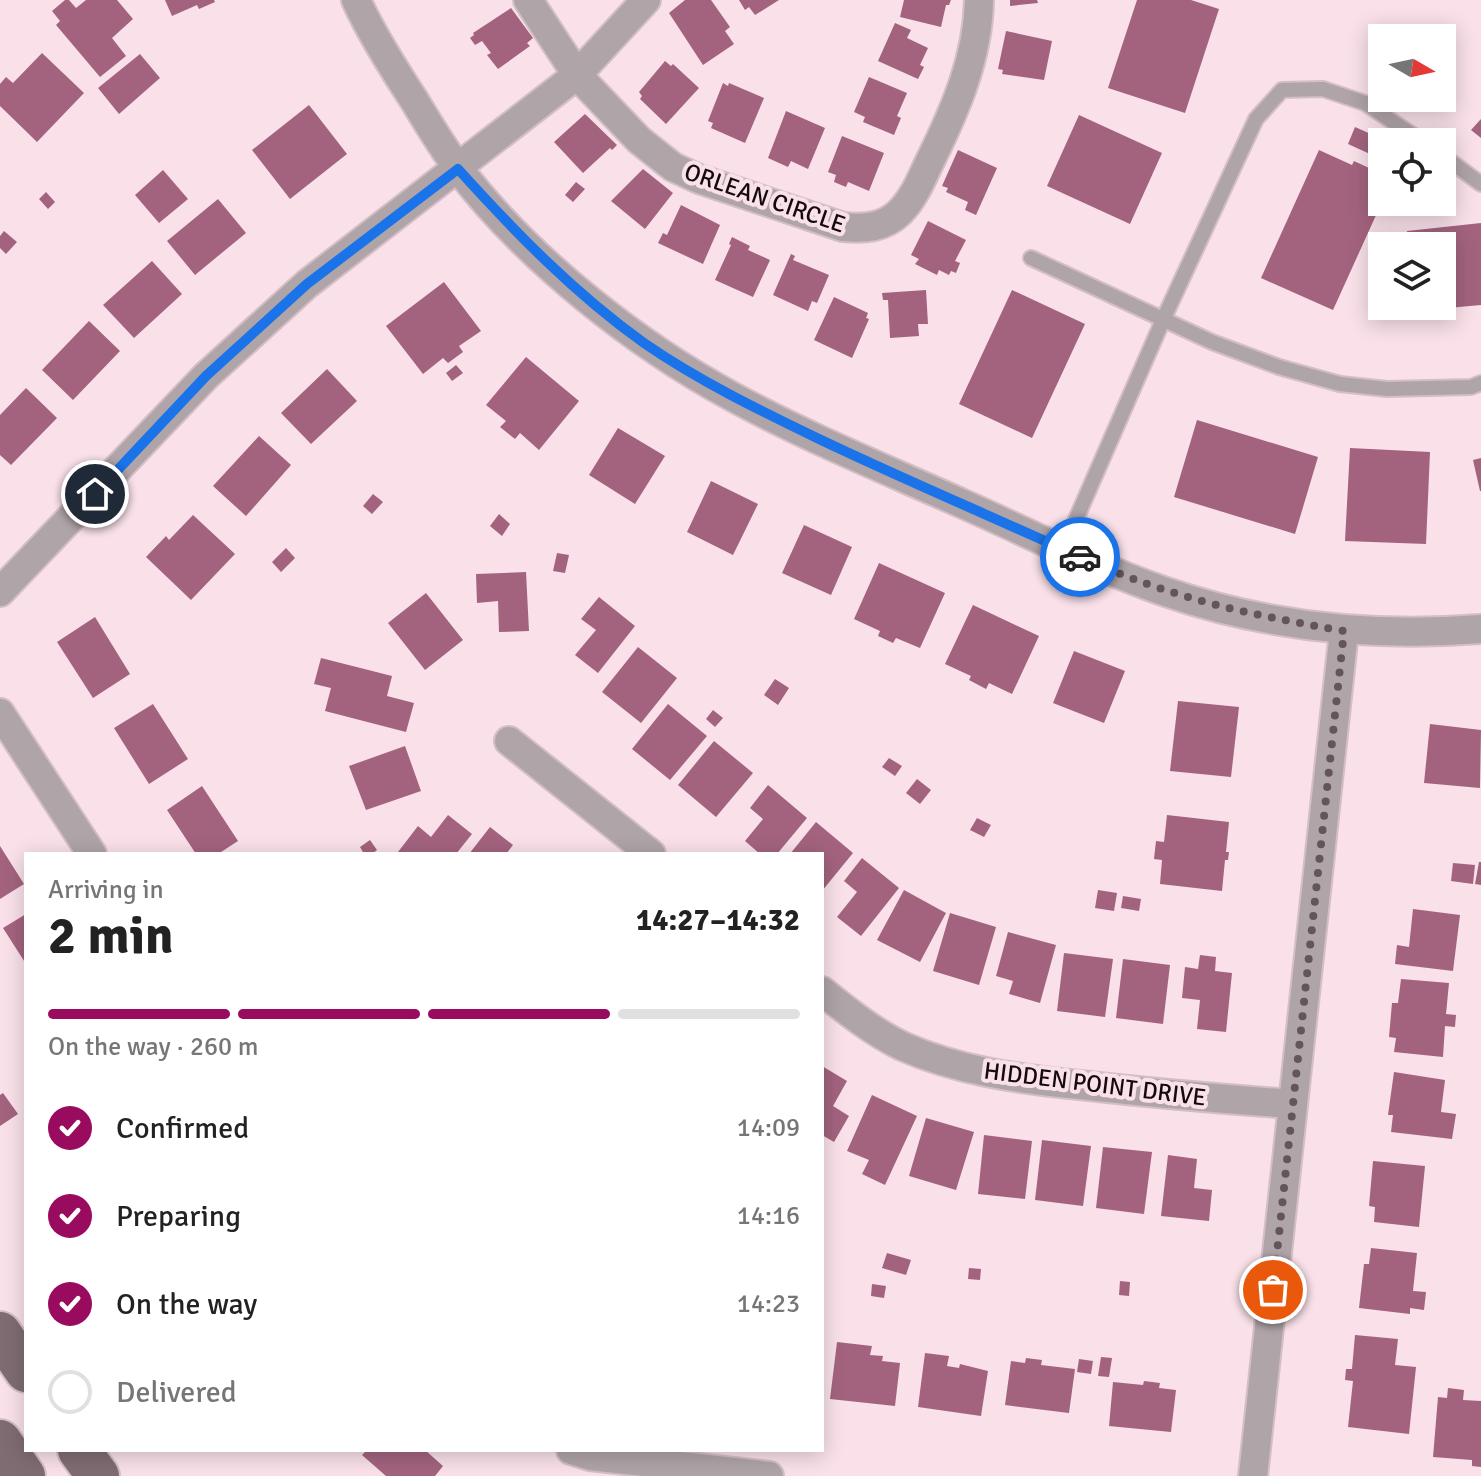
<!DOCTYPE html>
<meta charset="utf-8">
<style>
:root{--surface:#fff;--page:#f6f6f6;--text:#222;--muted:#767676;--line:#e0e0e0;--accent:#990b5e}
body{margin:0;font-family:Signika,sans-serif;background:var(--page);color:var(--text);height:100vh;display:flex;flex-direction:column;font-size:30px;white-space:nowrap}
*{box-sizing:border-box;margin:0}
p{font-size:26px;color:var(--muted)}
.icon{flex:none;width:44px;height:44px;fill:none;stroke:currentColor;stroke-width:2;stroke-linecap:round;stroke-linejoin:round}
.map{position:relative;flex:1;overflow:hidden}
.drawer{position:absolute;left:24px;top:852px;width:800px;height:600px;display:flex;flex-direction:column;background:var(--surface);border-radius:0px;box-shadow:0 4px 20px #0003}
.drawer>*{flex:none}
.needle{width:52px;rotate:99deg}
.buttons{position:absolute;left:1368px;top:24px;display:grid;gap:16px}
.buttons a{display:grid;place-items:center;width:88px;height:88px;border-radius:0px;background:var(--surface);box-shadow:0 4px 20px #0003;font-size:40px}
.pin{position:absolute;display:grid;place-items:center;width:68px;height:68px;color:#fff;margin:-34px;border:4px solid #fff;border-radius:50%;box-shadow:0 2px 8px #0007}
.courier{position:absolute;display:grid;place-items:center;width:80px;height:80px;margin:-40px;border:6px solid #1a73e8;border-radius:50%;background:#fff;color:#222;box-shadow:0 2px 10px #0007}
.overview em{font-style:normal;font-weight:800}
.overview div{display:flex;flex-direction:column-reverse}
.overview{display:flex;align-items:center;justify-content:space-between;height:136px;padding:0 24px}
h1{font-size:52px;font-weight:800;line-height:60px}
.bar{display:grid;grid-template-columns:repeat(4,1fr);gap:12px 8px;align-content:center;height:96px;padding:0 24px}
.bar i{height:10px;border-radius:6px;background:var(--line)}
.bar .on{background:var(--accent)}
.bar p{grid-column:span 4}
ol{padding:0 24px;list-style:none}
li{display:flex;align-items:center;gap:24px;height:88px}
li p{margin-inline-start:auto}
li .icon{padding:8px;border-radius:50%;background:var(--accent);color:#fff;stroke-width:4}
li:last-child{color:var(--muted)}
li i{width:44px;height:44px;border:4px solid var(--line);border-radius:50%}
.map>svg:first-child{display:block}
.building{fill:#a3637f}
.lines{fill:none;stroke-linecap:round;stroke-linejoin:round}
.lane-casing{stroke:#d4bec6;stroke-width:18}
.street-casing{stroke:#d4bec6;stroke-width:32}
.primary-casing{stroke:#d4bec6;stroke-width:46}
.lane{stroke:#afa4a8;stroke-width:14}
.street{stroke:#afa4a8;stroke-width:28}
.primary{stroke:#7f6c73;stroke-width:42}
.done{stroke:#64555b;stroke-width:8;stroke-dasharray:0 14.4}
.route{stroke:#1a73e8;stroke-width:10}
.labels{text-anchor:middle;stroke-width:8;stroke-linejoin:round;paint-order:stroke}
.street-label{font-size:24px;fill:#130a0e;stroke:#f9e0e9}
</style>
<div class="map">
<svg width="1481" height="1476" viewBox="0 0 1481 1476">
<rect width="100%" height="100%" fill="#f9e0e9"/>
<!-- building -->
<path class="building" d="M65,0H69L76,8L86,0H117L133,19L112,38L126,56L100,77L56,25L60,21L52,11Z
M165,0H214L215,2L199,9L197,5L172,16Z
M685,0H711L730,27L725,31L734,44L703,65L669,13Z
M739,0H779L755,15L749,7L745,10Z
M904,0H951L949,5H946L941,27L900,17Z
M1010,0H1037L1038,3L1010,6Z
M1137,0H1191L1219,9L1185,113L1108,88Z
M511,8L533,38L527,43L530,46L498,69L487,55L491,53L482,41L475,45L470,38L474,35L473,33Z
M895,23L911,30L907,38L928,48L920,65L924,67L918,79L878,61Z
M1006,31L1052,41L1044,80L1002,74L1003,70L998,69Z
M42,53L84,93L37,142L0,106V84L6,77L13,83Z
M140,54L160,78L119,114L98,88Z
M665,61L671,66L673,64L699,88L666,124L640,99L642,96L639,92Z
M869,77L907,93L897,116L901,118L894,135L863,122L865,117L854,112Z
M723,83L728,86L729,83L764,98L745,143L711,128L713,123L708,121Z
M309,105L347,154L290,199L252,150Z
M786,111L825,128L808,169L791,161L788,167L768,158Z
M585,114L617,145L612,150L610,148L583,173L554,142Z
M1079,115L1162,153L1130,224L1047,186Z
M1481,119V138L1471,130Z
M1355,127L1389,142H1382L1381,159L1348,144Z
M842,136L884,153L869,191L848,182L846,187L834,182L836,175L828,172Z
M958,150L997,168L976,215L965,210L968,202L946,192L948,188L942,186Z
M1319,150L1352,165L1354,161L1382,174V202L1333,310L1261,278Z
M643,169L673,193L645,229L611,201Z
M163,170L188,199L159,223L135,195Z
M576,182L585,189L573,202L565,195Z
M46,192L55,202L48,209L39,199Z
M218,199L246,233L195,275L167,241Z
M681,205L720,225L703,264L658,243L663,233L667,235Z
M928,221L966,240L955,261L960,263L956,273L951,271L949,275L939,270L937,275L915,264L919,259L911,255Z
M1481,223V305L1415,311V306H1442V246H1409L1407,231Z
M4,231L17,242L6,254L0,248V236Z
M732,237L750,246L748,250L770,260L753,297L715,280L731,245L729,244Z
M791,254L795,256L793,260L829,275L817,303L812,301L808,311L773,295Z
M152,261L182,294L134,338L103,305Z
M444,282L481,331L459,346L463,352L448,363L443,358L423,374L386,326Z
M926,290L928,324H918L919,336L890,338L888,300H883L882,293Z
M1012,290L1085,324L1032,438L959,404Z
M834,297L868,313L866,318L869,319L852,358L814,340Z
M89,321L120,351L73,400L42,370Z
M526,357L579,401L539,450L520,433L515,439L500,427L506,421L486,405Z
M456,365L463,373L452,381L446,373Z
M327,369L357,401L311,444L281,413Z
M26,388L57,418L11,465L0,455V415Z
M1197,420L1318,457L1295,534L1174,497Z
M618,428L665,456L635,504L589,475Z
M259,436L291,465L246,516L213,486Z
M1350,448L1430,452L1426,544L1345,541Z
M1481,458V491H1480L1473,460Z
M711,481L758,504L733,555L687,532Z
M373,494L383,502L372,514L363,506Z
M499,514L510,524L502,536L490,526Z
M193,515L235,554L191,600L146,557L166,536L169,540Z
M804,525L852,547L831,595L782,573Z
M286,548L295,558L281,572L272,562Z
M557,553L569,555L565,573L553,571Z
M879,563L945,593L920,648L896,638L893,643L878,636L880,631L854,619Z
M526,572L529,631L499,632L498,601L477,603L476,574Z
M426,593L463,640L425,670L388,623Z
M599,597L635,626L598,673L575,655L596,630L581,619Z
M973,605L1039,636L1012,694L989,683L986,689L969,680L971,676L945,664Z
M95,617L130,674L93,698L57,642Z
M638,647L677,678L641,723L602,692Z
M1074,651L1125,671L1104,723L1053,703Z
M321,658L392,676L387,696L414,703L406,732L325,711L331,688L314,684Z
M775,679L789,688L778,705L764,695Z
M1178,701L1239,707L1231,777L1170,771Z
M153,704L188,759L149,784L114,728Z
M668,704L707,736L670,780L632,749Z
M713,710L723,718L715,727L706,719Z
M1430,724L1481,730L1480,788L1424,783Z
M714,741L753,773L716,817L678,785Z
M405,746L421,791L366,810L349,766Z
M889,758L902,766L895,776L882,767Z
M917,779L931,790L920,804L906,793Z
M768,785L807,818L777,854H760L745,841L763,819L750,808Z
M202,786L238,841L218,854H196L167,810Z
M448,815L472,834L456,854H401L398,852L418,826L431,837Z
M1167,815L1229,822L1226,852H1229L1228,860H1225L1222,891L1160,884L1162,860L1154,859L1156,841L1164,842Z
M977,818L991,825L984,837L970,830Z
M816,822L853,853L822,891V854H790Z
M490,827L513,845L506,854H469Z
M370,840L377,850L372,854H364L360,847Z
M0,846L24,884L0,899Z
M862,858L899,888L861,936L837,917L857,892L844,881Z
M1479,862H1481V885L1475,884Z
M1453,863L1475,865L1473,884L1451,881Z
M904,890L946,913L920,962L877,940Z
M1098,890L1117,893L1114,911L1095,908Z
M1123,896L1141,899L1139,911L1121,908Z
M1413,909L1460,915L1453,971L1395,964L1397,945L1409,947Z
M950,913L996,927L979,985L933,971Z
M26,914V964L3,928Z
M1008,932L1056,945L1040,1003L1009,994L1013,981L996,976Z
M1064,953L1113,959L1105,1017L1057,1011Z
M1200,955L1216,957L1215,971L1232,973L1226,1032L1197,1029L1200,1000L1182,998L1185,967L1198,969Z
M1123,959L1170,965L1163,1024L1116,1018Z
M1401,979L1449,983L1446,1014L1456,1015L1455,1027L1445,1026L1443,1057L1394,1052L1396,1038L1389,1037L1392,1003H1398Z
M822,1066L847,1081L833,1106L849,1116L834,1142L822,1135Z
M1394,1072L1445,1080L1441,1112L1456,1114L1452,1139L1391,1132L1393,1115H1388Z
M3,1093L18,1114L0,1126V1095Z
M872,1095L917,1116L885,1185L862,1174L869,1160L847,1151Z
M926,1118L974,1132L956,1190L909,1176Z
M984,1135L1032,1141L1025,1199L978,1194Z
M1042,1140L1091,1146L1083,1206L1035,1200Z
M1103,1147L1152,1152L1144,1214L1096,1208Z
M1168,1155L1197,1159L1194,1188L1212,1190L1209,1221L1161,1216Z
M1373,1161L1425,1166L1419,1227L1374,1222L1375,1207L1369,1206Z
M1371,1248L1417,1253L1413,1291L1426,1292L1424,1310L1410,1308V1314L1359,1308L1364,1264H1369Z
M887,1253L911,1260L906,1275L882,1268Z
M969,1268L981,1269L980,1280L968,1279Z
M1120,1281L1130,1282L1129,1296L1119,1295Z
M872,1284L886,1286L884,1298L871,1296Z
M1355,1335L1398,1339L1395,1365L1416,1367L1409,1434L1348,1427L1353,1381L1345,1380L1346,1369H1352Z
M837,1342L872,1346L870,1355L883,1356L882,1361L900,1363L895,1406L830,1399Z
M925,1353L949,1356L947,1366L959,1368L960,1364L988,1371L981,1416L918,1407Z
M1101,1357L1112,1358L1109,1377L1098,1376Z
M1026,1358L1042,1360L1041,1365L1075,1369L1069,1413L1005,1405L1011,1361L1025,1363Z
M1079,1359L1093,1361L1091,1374L1077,1372Z
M1144,1381L1160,1383L1159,1388L1176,1390L1171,1432L1109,1426L1113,1382L1143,1385Z
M1448,1388L1464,1390L1463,1400L1481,1401V1467L1472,1466V1460L1433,1457L1438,1397L1447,1398Z
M367,1450H425L443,1466L435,1476H386L362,1455Z"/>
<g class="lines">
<defs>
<path id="lane" d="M1442,155L1481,184
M1031,258L1212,342L1279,367L1340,384L1387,389L1471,387L1481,383
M1063,549L1163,320L1256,119L1282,90L1323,89L1365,103L1423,142"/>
<path id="street" d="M356,0C372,35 393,68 414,100C428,123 442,147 458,168C526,258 635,344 733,397C806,437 885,469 961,503C1029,533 1096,568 1166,592C1267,627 1375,637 1481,629
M646,0L577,75L639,140L673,167L699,179L843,227C864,229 884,228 900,212C915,197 922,177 931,159C956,108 978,57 979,0
M0,592L206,376L307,284L577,75L528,0
M0,713L92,854
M509,741L651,854
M822,991C847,1011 873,1032 902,1046C958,1071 1019,1079 1080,1085C1151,1093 1222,1099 1293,1104
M571,1450L590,1456L769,1476
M1253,1476L1344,631"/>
<path id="primary" d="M0,1333L26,1371
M0,1441L24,1476
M79,1450L98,1476"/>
</defs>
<!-- lane casing -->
<use href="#lane" class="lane-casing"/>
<!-- street casing -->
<use href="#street" class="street-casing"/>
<!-- primary casing -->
<use href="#primary" class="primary-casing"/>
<!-- lane -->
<use href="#lane" class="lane"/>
<!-- street -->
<use href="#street" class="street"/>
<!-- primary -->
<use href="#primary" class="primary"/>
</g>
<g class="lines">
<!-- done -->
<path class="done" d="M1080,557C1171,598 1246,614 1344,631L1273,1290"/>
<!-- route -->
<path class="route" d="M95,494L206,376L307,284L458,169C515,232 574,293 644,343C699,381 759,410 819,439C905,480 993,517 1080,557"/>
</g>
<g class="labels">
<!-- street labels -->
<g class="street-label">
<text transform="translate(765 198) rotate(19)" y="8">ORLEAN CIRCLE</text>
<text transform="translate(1095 1084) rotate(7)" y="8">HIDDEN POINT DRIVE</text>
</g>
</g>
</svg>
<div class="buttons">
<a><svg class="needle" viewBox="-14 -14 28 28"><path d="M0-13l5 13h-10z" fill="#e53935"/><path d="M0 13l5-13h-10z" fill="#767676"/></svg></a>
<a><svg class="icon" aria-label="locate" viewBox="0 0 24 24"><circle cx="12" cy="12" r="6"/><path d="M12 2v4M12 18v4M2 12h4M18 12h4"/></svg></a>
<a><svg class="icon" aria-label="layers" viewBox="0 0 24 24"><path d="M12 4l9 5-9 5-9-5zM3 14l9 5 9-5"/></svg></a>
</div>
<div class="pin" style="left:1273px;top:1290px;background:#ea580c"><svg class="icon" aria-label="bag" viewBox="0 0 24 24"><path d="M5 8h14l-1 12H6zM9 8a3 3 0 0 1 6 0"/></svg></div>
<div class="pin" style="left:95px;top:494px;background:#1f2937"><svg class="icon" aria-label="home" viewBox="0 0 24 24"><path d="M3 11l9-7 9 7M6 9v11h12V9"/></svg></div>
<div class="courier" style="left:1080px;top:557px"><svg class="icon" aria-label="car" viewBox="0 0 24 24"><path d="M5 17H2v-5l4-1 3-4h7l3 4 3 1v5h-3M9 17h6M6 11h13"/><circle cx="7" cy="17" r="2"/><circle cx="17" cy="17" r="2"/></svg></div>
<section class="drawer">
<div class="overview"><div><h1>2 min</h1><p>Arriving in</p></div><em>14:27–14:32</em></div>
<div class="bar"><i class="on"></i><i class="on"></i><i class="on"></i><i></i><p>On the way · 260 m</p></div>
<ol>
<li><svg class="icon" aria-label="check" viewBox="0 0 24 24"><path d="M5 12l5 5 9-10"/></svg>Confirmed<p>14:09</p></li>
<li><svg class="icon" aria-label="check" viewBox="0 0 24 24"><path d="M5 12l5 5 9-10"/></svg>Preparing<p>14:16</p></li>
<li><svg class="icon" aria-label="check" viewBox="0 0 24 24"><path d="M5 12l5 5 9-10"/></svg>On the way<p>14:23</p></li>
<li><i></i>Delivered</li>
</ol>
</section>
</div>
